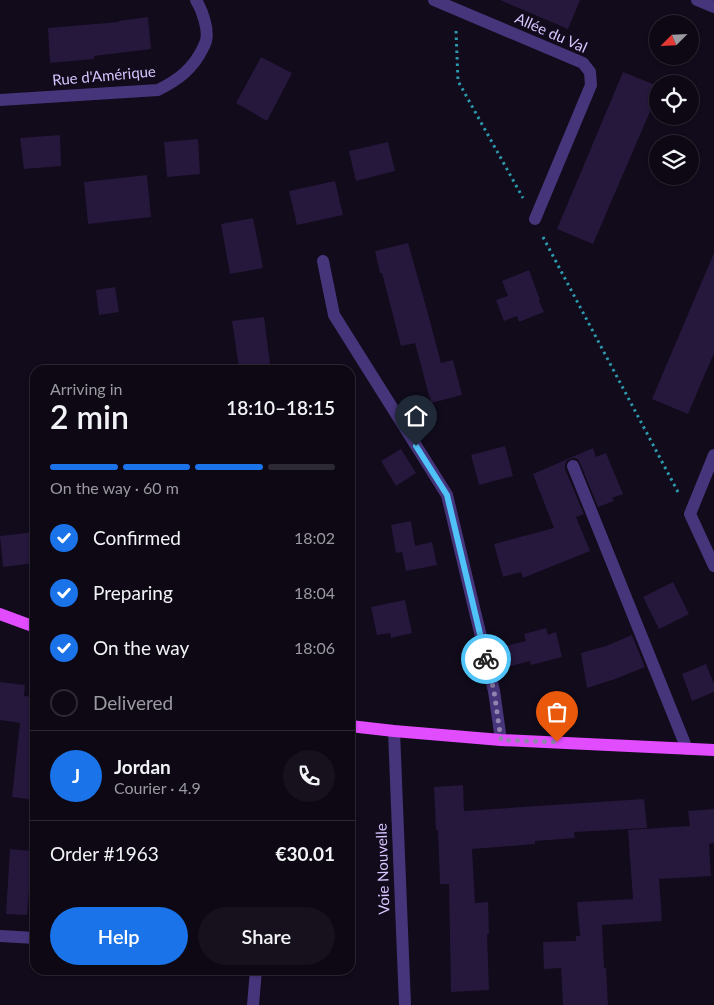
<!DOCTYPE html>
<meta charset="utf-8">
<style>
:root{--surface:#0d0814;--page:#16111d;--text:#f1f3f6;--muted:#9a9aa0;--line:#2d2934;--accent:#1a73e8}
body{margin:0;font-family:Lato,sans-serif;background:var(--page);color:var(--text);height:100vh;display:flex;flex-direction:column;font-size:19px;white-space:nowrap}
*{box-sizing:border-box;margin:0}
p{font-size:16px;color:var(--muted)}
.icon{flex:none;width:28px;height:28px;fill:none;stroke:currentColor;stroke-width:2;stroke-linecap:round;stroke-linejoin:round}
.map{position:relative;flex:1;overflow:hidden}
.side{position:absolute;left:30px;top:365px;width:325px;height:610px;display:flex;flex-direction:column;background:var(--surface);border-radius:15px;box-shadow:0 1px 4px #0004,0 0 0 1px var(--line)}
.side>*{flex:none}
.needle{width:32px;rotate:246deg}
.tools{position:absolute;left:649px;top:15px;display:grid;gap:10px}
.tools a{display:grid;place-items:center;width:50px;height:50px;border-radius:50%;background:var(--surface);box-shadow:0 1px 4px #0004,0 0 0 1px var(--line);font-size:25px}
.pin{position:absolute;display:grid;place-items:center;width:42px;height:42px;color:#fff;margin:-51px -21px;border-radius:50% 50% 50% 0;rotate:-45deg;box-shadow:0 0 5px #0007}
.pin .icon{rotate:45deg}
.courier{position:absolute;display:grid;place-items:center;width:50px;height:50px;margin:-25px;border:4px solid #4fc3f7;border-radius:50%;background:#fff;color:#222;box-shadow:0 1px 6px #0007}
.headline em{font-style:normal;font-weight:600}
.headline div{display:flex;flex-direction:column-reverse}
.headline{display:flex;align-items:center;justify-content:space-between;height:85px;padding:0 20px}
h1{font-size:32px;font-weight:600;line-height:38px}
.bar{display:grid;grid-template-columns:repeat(4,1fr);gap:8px 5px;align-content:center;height:60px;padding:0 20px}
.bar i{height:6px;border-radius:4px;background:var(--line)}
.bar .selected{background:var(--accent)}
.bar p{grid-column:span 4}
.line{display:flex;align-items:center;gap:12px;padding:0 20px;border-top:1px solid var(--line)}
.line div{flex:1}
.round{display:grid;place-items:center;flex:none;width:52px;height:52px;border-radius:26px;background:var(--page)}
ol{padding:0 20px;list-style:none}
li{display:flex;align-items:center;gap:15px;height:55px}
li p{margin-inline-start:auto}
li .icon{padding:5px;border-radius:50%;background:var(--accent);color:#fff;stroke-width:4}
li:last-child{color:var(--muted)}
li i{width:28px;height:28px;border:2px solid var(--line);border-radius:50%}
.action{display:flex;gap:10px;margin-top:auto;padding:10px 20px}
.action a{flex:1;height:58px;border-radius:30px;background:var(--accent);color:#fff;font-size:20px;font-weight:600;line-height:58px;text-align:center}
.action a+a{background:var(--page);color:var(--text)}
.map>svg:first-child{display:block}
.building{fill:#26173c}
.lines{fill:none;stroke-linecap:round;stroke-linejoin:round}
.path{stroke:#2c99ac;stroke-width:3;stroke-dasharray:2.5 4;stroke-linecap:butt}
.minor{stroke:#47357b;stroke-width:12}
.major{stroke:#e24cff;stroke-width:12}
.done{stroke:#9284af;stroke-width:5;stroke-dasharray:0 9}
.route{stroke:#4fc3f7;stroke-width:6}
.labels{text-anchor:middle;stroke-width:5;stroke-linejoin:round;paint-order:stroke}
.street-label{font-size:15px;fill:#d8c5ff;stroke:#110b1b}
</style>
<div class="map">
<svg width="714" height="1005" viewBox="0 0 714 1005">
<rect width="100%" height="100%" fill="#110b1b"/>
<!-- building -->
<path class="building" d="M500,0H580L568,29Z
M148,17L151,49L94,56V59L50,63L48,28L119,22V21Z
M261,57L292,73L267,121L236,103Z
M623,72L658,86V93L593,244L557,229Z
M60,135L61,166L24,169L20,138Z
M198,139L200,174L167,177L164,142Z
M388,142L395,171L356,181L349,151Z
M147,175L151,217L88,224L84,182Z
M335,181L343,215L297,225L289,191Z
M253,218L263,268L230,274L221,224Z
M408,243L427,310L441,363L453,360L462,395L431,403L415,343L401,346L382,273H380L375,251Z
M714,253V353L688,414L652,399Z
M529,270L540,300L539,301L544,312L519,322L517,316L504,321L496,300L508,296L502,281Z
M115,287L119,312L99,315L96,290Z
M264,317L270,364L239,368L232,321Z
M505,446L513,476L479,485L471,455Z
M593,448L596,457L606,453L623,494L612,498L614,501L598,507L580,463L578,459L574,458L570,459L566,461L565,465V469L584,514L576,517L590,551L523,578L521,572L503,577L494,544L554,528L533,474Z
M401,449L416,473L396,486L381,461Z
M411,521L415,546L432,542L437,565L406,571L402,552L396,553L391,525Z
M35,532V563L3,567L0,536Z
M673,582L689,614L659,629L643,597Z
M405,600L412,633L391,638L390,633L377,635L371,607Z
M546,628L548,635L556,632L562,657L531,665L530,661L503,668L498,648L526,641L524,634Z
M632,635L645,667L615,679L587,688L581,653L606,646Z
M706,664L714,684V692L692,701L682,674Z
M0,682L25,685L24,696L35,697V800L12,797L20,723L0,720Z
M463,785L464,811L644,799L647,828L574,832L575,838L535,841V844L472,849L475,903L488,902L489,934H487L489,990L451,992L449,884H440L438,830H436L434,787Z
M714,809V843L709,844L711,876L659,879L662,921L602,925L604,968H606L608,1005H563L561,968L544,969L543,942L576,941V936H580L577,902L633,899L628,830L690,826L688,811Z
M10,849L32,851L27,915L6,914Z"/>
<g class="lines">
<!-- path -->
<path class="path" d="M456,31L458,81L523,198
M543,237L678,492"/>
<!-- minor -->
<path class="minor" d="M434,0L583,63L590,72L591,85L535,219
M697,0L714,7
M0,100L158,90C178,80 193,69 203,48C204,46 205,44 206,41C209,29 202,10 196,0
M323,261L334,315L447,495L494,691L501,740
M714,455L690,514L714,566
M573,466L687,749
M394,731L405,1005
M0,936L35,938
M253,1005L256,970"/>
<!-- major -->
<path class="major" d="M0,614L35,627
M350,726L394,731L501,740L714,750"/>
</g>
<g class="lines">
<!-- done -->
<path class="done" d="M486,659L494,691L501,740L557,742"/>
<!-- route -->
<path class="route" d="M416,446L447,495L486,659"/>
</g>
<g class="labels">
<!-- street labels -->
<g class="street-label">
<text transform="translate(551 33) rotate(24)" y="5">Allée du Val</text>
<text transform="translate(104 76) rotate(-5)" y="5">Rue d'Amérique</text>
<text transform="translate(383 869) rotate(-92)" y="5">Voie Nouvelle</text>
</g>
</g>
</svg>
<div class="tools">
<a><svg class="needle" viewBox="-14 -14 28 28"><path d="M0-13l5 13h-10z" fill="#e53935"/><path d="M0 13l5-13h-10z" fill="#9a9aa0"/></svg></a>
<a><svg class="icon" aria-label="locate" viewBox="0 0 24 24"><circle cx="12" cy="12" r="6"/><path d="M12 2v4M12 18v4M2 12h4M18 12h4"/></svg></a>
<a><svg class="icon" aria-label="layers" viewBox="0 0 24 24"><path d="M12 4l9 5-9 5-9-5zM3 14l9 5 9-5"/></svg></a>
</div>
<div class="pin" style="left:557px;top:742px;background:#ea580c"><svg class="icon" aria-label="bag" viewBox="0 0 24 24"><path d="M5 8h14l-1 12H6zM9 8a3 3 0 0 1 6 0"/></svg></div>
<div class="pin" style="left:416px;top:446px;background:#1f2937"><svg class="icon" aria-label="home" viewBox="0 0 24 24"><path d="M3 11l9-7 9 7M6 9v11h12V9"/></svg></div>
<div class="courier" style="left:486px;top:659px"><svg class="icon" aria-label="bike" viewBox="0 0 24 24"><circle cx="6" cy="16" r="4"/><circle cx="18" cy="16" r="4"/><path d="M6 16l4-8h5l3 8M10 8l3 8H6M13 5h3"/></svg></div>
<section class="side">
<div class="headline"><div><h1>2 min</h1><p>Arriving in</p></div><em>18:10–18:15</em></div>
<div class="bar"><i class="selected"></i><i class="selected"></i><i class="selected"></i><i></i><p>On the way · 60 m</p></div>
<ol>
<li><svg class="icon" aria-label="check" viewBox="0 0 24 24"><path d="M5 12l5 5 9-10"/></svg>Confirmed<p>18:02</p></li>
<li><svg class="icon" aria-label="check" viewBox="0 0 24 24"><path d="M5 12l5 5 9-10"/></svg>Preparing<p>18:04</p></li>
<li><svg class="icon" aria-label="check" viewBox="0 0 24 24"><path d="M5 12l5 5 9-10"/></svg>On the way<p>18:06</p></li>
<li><i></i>Delivered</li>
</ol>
<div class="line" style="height:90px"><b class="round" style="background:var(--accent);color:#fff">J</b><div><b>Jordan</b><p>Courier · 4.9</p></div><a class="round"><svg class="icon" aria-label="phone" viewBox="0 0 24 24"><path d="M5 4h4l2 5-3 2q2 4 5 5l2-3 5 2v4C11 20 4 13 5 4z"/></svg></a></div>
<div class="line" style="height:65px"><div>Order #1963</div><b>€30.01</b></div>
<div class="action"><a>Help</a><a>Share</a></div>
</section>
</div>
